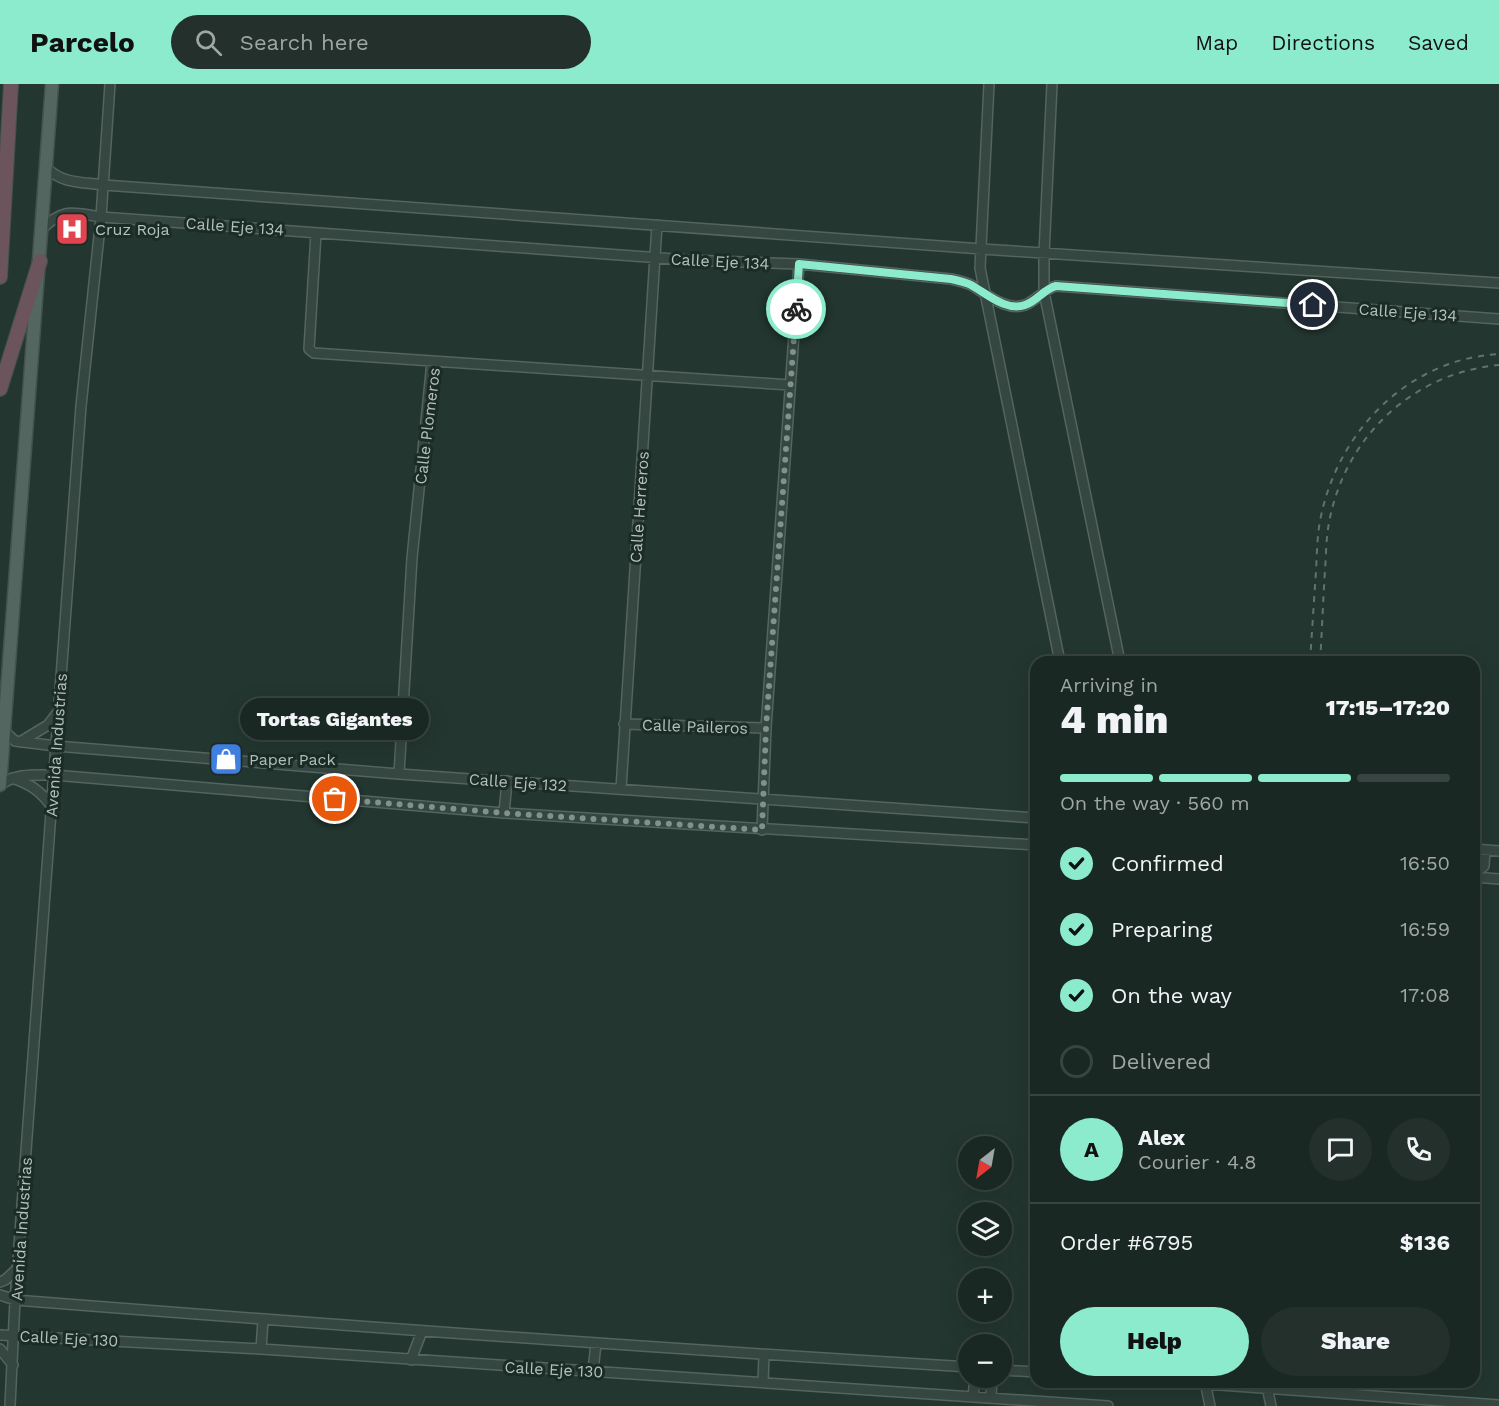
<!DOCTYPE html>
<meta charset="utf-8">
<style>
:root{--surface:#1a2823;--page:#23302b;--text:#f1f3f6;--muted:#9fa6a6;--line:#384441;--accent:#8debcd}
body{margin:0;font-family:"Work Sans",sans-serif;background:var(--page);color:var(--text);height:100vh;display:flex;flex-direction:column;font-size:22px;white-space:nowrap}
*{box-sizing:border-box;margin:0}
p{font-size:20px;color:var(--muted)}
.icon{flex:none;width:33px;height:33px;fill:none;stroke:currentColor;stroke-width:2;stroke-linecap:round;stroke-linejoin:round}
.map{position:relative;flex:1;overflow:hidden}
.drawer{position:absolute;left:1030px;top:572px;width:450px;height:732px;display:flex;flex-direction:column;background:var(--surface);border-radius:18px;box-shadow:0 6px 24px #0002,0 0 0 2px var(--line)}
.drawer>*{flex:none}
.needle{width:39px;rotate:211deg}
.controls{position:absolute;left:958px;top:1052px;display:grid;gap:12px}
.controls a{display:grid;place-items:center;width:54px;height:54px;border-radius:50%;background:var(--surface);box-shadow:0 6px 24px #0002,0 0 0 2px var(--line);font-size:30px}
.pin{position:absolute;display:grid;place-items:center;width:51px;height:51px;color:#fff;margin:-26px;border:3px solid #fff;border-radius:50%;box-shadow:0 2px 6px #0007}
.courier{position:absolute;display:grid;place-items:center;width:60px;height:60px;margin:-30px;border:4px solid #8debcd;border-radius:50%;background:#fff;color:#222;box-shadow:0 2px 8px #0007}
.bubble{position:absolute;height:42px;border-radius:21px;background:var(--surface);box-shadow:0 6px 24px #0002,0 0 0 2px var(--line);font-size:20px;font-weight:800;line-height:42px;text-align:center}
.summary em{font-style:normal;font-weight:800}
.summary div{display:flex;flex-direction:column-reverse}
.summary{display:flex;align-items:center;justify-content:space-between;height:102px;padding:0 30px}
h1{font-size:39px;font-weight:800;line-height:45px}
.bar{display:grid;grid-template-columns:repeat(4,1fr);gap:9px 6px;align-content:center;height:72px;padding:0 30px}
.bar i{height:8px;border-radius:4px;background:var(--line)}
.bar .current{background:var(--accent)}
.bar p{grid-column:span 4}
.line{display:flex;align-items:center;gap:15px;padding:0 30px;border-top:2px solid var(--line)}
.line div{flex:1}
.round{display:grid;place-items:center;flex:none;width:63px;height:63px;border-radius:32px;background:var(--page)}
ol{padding:0 30px;list-style:none}
li{display:flex;align-items:center;gap:18px;height:66px}
li p{margin-inline-start:auto}
li .icon{padding:6px;border-radius:50%;background:var(--accent);color:#111;stroke-width:4}
li:last-child{color:var(--muted)}
li i{width:33px;height:33px;border:3px solid var(--line);border-radius:50%}
.action{display:flex;gap:12px;margin-top:auto;padding:12px 30px}
.action a{flex:1;height:69px;border-radius:36px;background:var(--accent);color:#111;font-size:24px;font-weight:800;line-height:69px;text-align:center}
.action a+a{background:var(--page);color:var(--text)}
header{display:flex;align-items:center;gap:36px;box-sizing:border-box;height:84px;padding:0 30px;background:var(--accent);color:#111}
header strong{font-size:28px}
nav{display:flex;gap:33px;margin-inline-start:auto;font-size:21px}
.search{width:420px;height:54px;background:var(--page);display:flex;align-items:center;gap:15px;box-sizing:border-box;padding:0 21px;border-radius:33px;color:var(--muted);font-size:22px}
.map>svg:first-child{display:block}
.lines{fill:none;stroke-linecap:round;stroke-linejoin:round}
.minor-casing{stroke:#54645f;stroke-width:12}
.major-casing{stroke:#42534d;stroke-width:15}
.highway-casing{stroke:#41514c;stroke-width:16}
.minor{stroke:#364641;stroke-width:9}
.major{stroke:#546660;stroke-width:12}
.highway{stroke:#6b545c;stroke-width:14}
.rail{stroke:#5f746d;stroke-width:2;stroke-dasharray:6 6;stroke-linecap:butt}
.done{stroke:#7f928b;stroke-width:6;stroke-dasharray:0 10.8}
.route{stroke:#8debcd;stroke-width:8}
.labels{text-anchor:middle;stroke-width:6;stroke-linejoin:round;paint-order:stroke}
.street-label{font-size:16px;fill:#b1c3bd;stroke:#1c2b26}
.poi-label{font-size:16px;fill:#b1c3bd;stroke:#1c2b26;text-anchor:start}
</style>
<header>
<strong>Parcelo</strong>
<div class="search"><svg class="icon" aria-label="search" viewBox="0 0 24 24"><circle cx="10" cy="10" r="6"/><path d="M15 15l6 6"/></svg>Search here</div>
<nav><a>Map</a><a>Directions</a><a>Saved</a></nav>
</header>
<div class="map">
<svg width="1499" height="1322" viewBox="0 0 1499 1322">
<rect width="100%" height="100%" fill="#23362f"/>
<g class="lines">
<defs>
<path id="minor" d="M989,0L980,184L1060,578
M1052,0L1044,170V208L1120,578
M47,84C62,100 83,98 104,101L982,165L1499,199
M42,145C64,123 73,129 101,133L688,176L799,180L951,195C957,196 963,198 969,200C985,208 1005,228 1025,221C1036,217 1044,205 1056,202L1499,235
M316,149L309,265L314,269L790,301
M624,640L766,644
M4,647L15,657L56,662L399,690L1036,734
M20,658L48,641L58,628
M399,690L412,474L432,278
M12,694C30,700 41,707 52,723
M0,701C16,689 34,691 54,691L504,729L1036,761
M621,705L657,141
M504,729L507,697
M762,746L766,644L799,180
M1474,765L1499,767
M1474,790L1484,782L1485,766
M1474,793L1499,795
M0,1198L5,1196L18,1184
M0,1211L15,1216C333,1241 651,1264 969,1283
M0,1251L261,1265L1108,1322
M0,1265L13,1281
M261,1265L263,1236
M411,1276L422,1247
M1002,1286L1036,1288
M593,1287L596,1259
M763,1298L764,1271
M1178,1298L1499,1321
M1205,1298L1210,1322
M1266,1298L1271,1322
M973,1313L975,1293
M991,1314L992,1293
M10,1322L15,1216L81,322L101,133L110,0"/>
<path id="major" d="M0,701L52,0"/>
<path id="highway" d="M0,193L11,0
M0,305L40,177"/>
</defs>
<!-- minor casing -->
<use href="#minor" class="minor-casing"/>
<!-- major casing -->
<use href="#major" class="major-casing"/>
<!-- highway casing -->
<use href="#highway" class="highway-casing"/>
<!-- minor -->
<use href="#minor" class="minor"/>
<!-- major -->
<use href="#major" class="major"/>
<!-- highway -->
<use href="#highway" class="highway"/>
<!-- rail -->
<path class="rail" d="M1310,578C1312,547 1314,517 1316,487C1317,469 1317,450 1321,432C1339,346 1409,275 1499,270
M1320,578C1322,547 1323,517 1325,486C1326,473 1326,458 1328,445C1341,357 1410,289 1499,281"/>
</g>
<g class="lines">
<!-- done -->
<path class="done" d="M335,715L504,729L762,746L766,644L796,225"/>
<!-- route -->
<path class="route" d="M796,225L799,180L951,195C957,196 963,198 969,200C985,208 1005,228 1025,221C1037,217 1044,205 1056,202L1313,221"/>
</g>
<!-- icons -->
<defs>
<symbol id="hospital-square" viewBox="-11 -11 22 22"><rect x="-9" y="-9" width="18" height="18" rx="4" fill="#e0444e" stroke="#1c2b26"/><path d="M-5-5h3v3.5h4V-5h3V5h-3V1.5h-4V5h-3Z" fill="#fff"/></symbol>
<symbol id="shop-square" viewBox="-11 -11 22 22"><rect x="-9" y="-9" width="18" height="18" rx="4" fill="#3f7fe0" stroke="#1c2b26"/><path d="M-5-2.5h2.3a2.7 3.5 0 0 1 5.4 0H5L5.5 6h-11ZM-1.5-2.5h3a1.5 2.3 0 0 0-3 0Z" fill="#fff"/></symbol>
</defs>
<g fill-rule="evenodd">
<use href="#hospital-square" x="53" y="126" width="38" height="38"/>
<use href="#shop-square" x="207" y="656" width="38" height="38"/>
</g>
<g class="labels">
<!-- street labels -->
<g class="street-label">
<text transform="translate(235 142) rotate(4)" y="6">Calle Eje 134</text>
<text transform="translate(720 177) rotate(3)" y="6">Calle Eje 134</text>
<text transform="translate(1408 228) rotate(4)" y="6">Calle Eje 134</text>
<text transform="translate(427 342) rotate(-83)" y="6">Calle Plomeros</text>
<text transform="translate(639 423) rotate(-86)" y="6">Calle Herreros</text>
<text transform="translate(695 642) rotate(2)" y="6">Calle Paileros</text>
<text transform="translate(56 661) rotate(-86)" y="6">Avenida Industrias</text>
<text transform="translate(518 698) rotate(4)" y="6">Calle Eje 132</text>
<text transform="translate(21 1145) rotate(-86)" y="6">Avenida Industrias</text>
<text transform="translate(69 1254) rotate(3)" y="6">Calle Eje 130</text>
<text transform="translate(554 1285) rotate(3)" y="6">Calle Eje 130</text>
</g>
<!-- poi labels -->
<g class="poi-label">
<text x="95" y="151">Cruz Roja</text>
<text x="249" y="681">Paper Pack</text>
</g>
</g>
</svg>
<div class="controls">
<a><svg class="needle" viewBox="-14 -14 28 28"><path d="M0-13l5 13h-10z" fill="#e53935"/><path d="M0 13l5-13h-10z" fill="#9fa6a6"/></svg></a>
<a><svg class="icon" aria-label="layers" viewBox="0 0 24 24"><path d="M12 4l9 5-9 5-9-5zM3 14l9 5 9-5"/></svg></a>
<a>+</a>
<a>−</a>
</div>
<div class="pin" style="left:335px;top:715px;background:#ea580c"><svg class="icon" aria-label="bag" viewBox="0 0 24 24"><path d="M5 8h14l-1 12H6zM9 8a3 3 0 0 1 6 0"/></svg></div>
<div class="pin" style="left:1313px;top:221px;background:#1f2937"><svg class="icon" aria-label="home" viewBox="0 0 24 24"><path d="M3 11l9-7 9 7M6 9v11h12V9"/></svg></div>
<div class="courier" style="left:796px;top:225px"><svg class="icon" aria-label="bike" viewBox="0 0 24 24"><circle cx="6" cy="16" r="4"/><circle cx="18" cy="16" r="4"/><path d="M6 16l4-8h5l3 8M10 8l3 8H6M13 5h3"/></svg></div>
<div class="bubble" style="left:240px;top:614px;width:189px">Tortas Gigantes</div>
<section class="drawer">
<div class="summary"><div><h1>4 min</h1><p>Arriving in</p></div><em>17:15–17:20</em></div>
<div class="bar"><i class="current"></i><i class="current"></i><i class="current"></i><i></i><p>On the way · 560 m</p></div>
<ol>
<li><svg class="icon" aria-label="check" viewBox="0 0 24 24"><path d="M5 12l5 5 9-10"/></svg>Confirmed<p>16:50</p></li>
<li><svg class="icon" aria-label="check" viewBox="0 0 24 24"><path d="M5 12l5 5 9-10"/></svg>Preparing<p>16:59</p></li>
<li><svg class="icon" aria-label="check" viewBox="0 0 24 24"><path d="M5 12l5 5 9-10"/></svg>On the way<p>17:08</p></li>
<li><i></i>Delivered</li>
</ol>
<div class="line" style="height:108px"><b class="round" style="background:var(--accent);color:#111">A</b><div><b>Alex</b><p>Courier · 4.8</p></div><a class="round"><svg class="icon" aria-label="chat" viewBox="0 0 24 24"><path d="M4 5h16v11H9l-5 4z"/></svg></a><a class="round"><svg class="icon" aria-label="phone" viewBox="0 0 24 24"><path d="M5 4h4l2 5-3 2q2 4 5 5l2-3 5 2v4C11 20 4 13 5 4z"/></svg></a></div>
<div class="line" style="height:78px"><div>Order #6795</div><b>$136</b></div>
<div class="action"><a>Help</a><a>Share</a></div>
</section>
</div>
